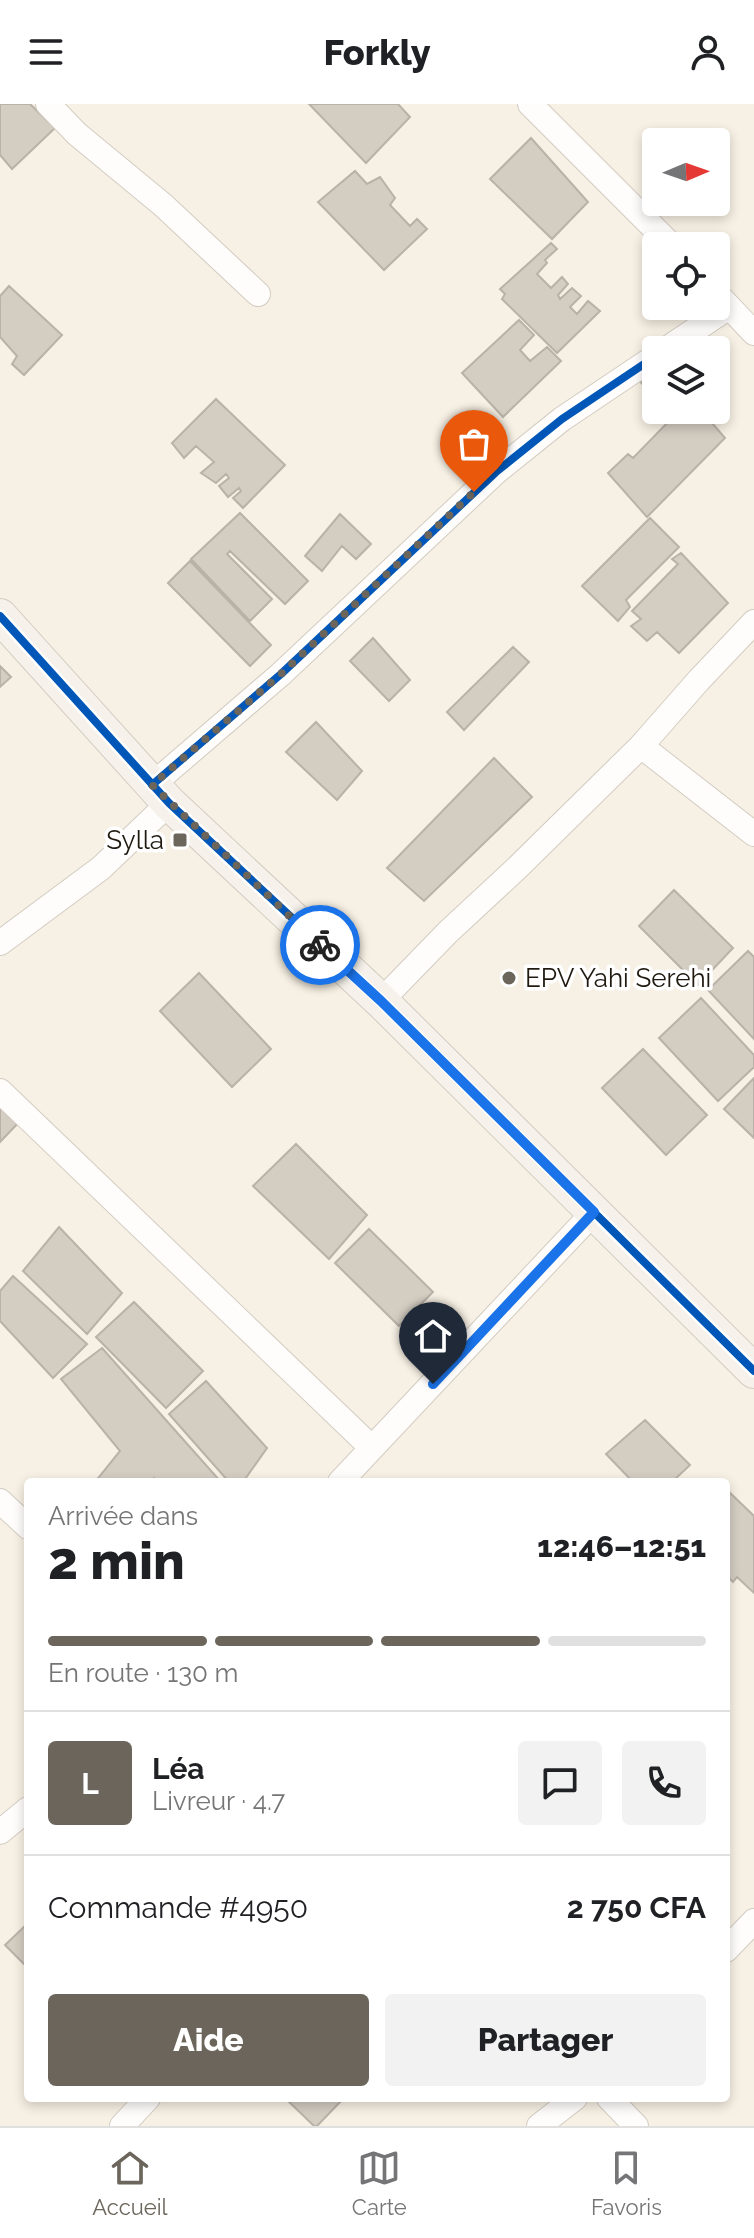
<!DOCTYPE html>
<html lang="fr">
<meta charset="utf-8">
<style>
:root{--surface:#fff;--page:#f2f2f2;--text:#202124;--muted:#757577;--line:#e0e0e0;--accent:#6b655b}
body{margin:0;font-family:Raleway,sans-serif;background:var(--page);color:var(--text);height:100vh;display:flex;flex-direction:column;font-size:30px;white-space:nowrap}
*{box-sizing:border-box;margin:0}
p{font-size:26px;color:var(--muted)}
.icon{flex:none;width:44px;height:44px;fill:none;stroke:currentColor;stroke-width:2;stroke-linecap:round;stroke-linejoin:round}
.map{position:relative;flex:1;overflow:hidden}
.details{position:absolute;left:24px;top:1374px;width:706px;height:624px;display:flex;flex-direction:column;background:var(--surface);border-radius:8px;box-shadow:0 4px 12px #0003}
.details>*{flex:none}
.needle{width:52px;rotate:88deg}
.tools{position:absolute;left:642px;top:24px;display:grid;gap:16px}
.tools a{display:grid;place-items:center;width:88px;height:88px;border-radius:8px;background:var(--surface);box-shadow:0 4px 12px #0003;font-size:40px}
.pin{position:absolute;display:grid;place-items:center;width:68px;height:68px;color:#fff;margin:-82px -34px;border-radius:50% 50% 50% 0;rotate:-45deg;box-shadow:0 0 8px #0007}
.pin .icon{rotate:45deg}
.courier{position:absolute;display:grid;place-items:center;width:80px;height:80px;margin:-40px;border:6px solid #1a73e8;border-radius:50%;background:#fff;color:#222;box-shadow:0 2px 10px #0007}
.headline em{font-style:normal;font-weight:800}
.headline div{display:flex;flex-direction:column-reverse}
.headline{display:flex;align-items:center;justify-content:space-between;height:136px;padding:0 24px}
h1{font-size:52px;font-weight:800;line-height:60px}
.bar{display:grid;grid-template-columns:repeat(4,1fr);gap:12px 8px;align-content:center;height:96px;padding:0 24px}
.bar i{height:10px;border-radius:6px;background:var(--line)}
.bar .active{background:var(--accent)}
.bar p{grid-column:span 4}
.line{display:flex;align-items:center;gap:20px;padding:0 24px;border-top:2px solid var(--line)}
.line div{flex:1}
.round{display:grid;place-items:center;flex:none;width:84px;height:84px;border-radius:8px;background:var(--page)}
.button{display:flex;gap:16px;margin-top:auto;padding:16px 24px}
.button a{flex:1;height:92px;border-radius:8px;background:var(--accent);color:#fff;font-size:32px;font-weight:800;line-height:92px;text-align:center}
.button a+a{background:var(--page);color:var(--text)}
header{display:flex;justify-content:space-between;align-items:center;height:104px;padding:0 24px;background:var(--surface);font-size:36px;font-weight:800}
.tabs{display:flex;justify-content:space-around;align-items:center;height:112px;border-top:2px solid var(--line);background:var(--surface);font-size:22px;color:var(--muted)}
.tabs a{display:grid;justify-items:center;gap:4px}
.tabs .active{color:var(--accent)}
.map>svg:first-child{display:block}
.building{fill:#d3cdc2;stroke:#b8b2a9;stroke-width:2}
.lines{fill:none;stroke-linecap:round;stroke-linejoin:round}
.street-casing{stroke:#d3ccc2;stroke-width:26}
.secondary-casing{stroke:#d3ccc2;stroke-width:36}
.street{stroke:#fefdfb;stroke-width:24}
.secondary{stroke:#f6f2eb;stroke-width:34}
.cycleway-casing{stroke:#fff;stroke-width:13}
.cycleway{stroke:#0057b8;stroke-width:8}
.done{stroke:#6b655b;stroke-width:8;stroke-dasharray:0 14.4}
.route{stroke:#1a73e8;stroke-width:10}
.poi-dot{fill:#6b655b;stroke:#fff;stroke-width:3}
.labels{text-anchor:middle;stroke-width:7;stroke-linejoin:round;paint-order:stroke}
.poi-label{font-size:26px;fill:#201a11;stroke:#fff;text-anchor:end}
</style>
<header><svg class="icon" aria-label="menu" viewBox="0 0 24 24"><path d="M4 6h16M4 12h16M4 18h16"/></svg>Forkly<svg class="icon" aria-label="person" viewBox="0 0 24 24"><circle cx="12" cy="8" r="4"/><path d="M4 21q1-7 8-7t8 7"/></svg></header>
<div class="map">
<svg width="754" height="2022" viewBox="0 0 754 2022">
<rect width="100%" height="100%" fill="#f7f0e4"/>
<!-- building -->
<path class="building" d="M0,0H30L55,24L12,65L0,51Z
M309,0H398L410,13L366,59Z
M531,34L588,98L552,135L490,75Z
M355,67L367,80L380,73L395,94L390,101L410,122L417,115L427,125L384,166L318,98Z
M551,139L557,145L545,156L547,159L537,170L551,184L562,173L568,180L558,191L560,195L572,184L581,192L570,203L577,210L588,197L600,207L557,249L502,195L505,190L500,185Z
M9,182L62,231L24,271L12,260L17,252L0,233V192Z
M519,216L534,231L520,246L530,257L547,243L561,257L503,313L462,269Z
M656,257V295L635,272Z
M216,295L285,361L243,404L233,394L241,387L239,384L228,393L219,382L229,374L226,370L216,379L201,369L214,358L196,342L184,354L172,339Z
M666,306H701L725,334L647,413L608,369L628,350L633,354L673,313Z
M240,409L308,477L285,500L230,447L227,450L272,495L250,517L191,455Z
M340,410L371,440L356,455L342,442L322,467L305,452Z
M650,414L679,443L626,496L630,503L618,517L582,482Z
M681,449L728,499L679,549L657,528L647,537L631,522L641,515L632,507L678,460L672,455Z
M190,457L271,541L250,562L168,479Z
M373,534L410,576L389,597L350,557Z
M513,543L529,558L464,626L447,608Z
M0,562L11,573L0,583Z
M316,618L362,667L337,696L286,648Z
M494,654L532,693L424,797L387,764Z
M674,786L733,844L698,881L639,822Z
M748,847L754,853V935L708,886Z
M199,869L271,945L232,983L160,907Z
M701,894L754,951V963L718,997L659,934Z
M643,945L707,1011L666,1051L602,984Z
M754,974V1034L724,1005Z
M0,991L23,1014L0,1038Z
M296,1040L367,1111L329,1155L253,1082Z
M59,1123L122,1189L87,1230L23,1167Z
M369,1125L433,1188L399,1222L335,1159Z
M13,1172L87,1240L53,1274L0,1217V1187Z
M134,1198L203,1267L166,1304L96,1233Z
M102,1244L221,1378H159L154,1374L149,1378H95L120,1347L61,1275Z
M206,1277L267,1344L243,1378H229L169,1310Z
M645,1316L690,1361L672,1378H633L606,1350Z
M726,1385L754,1412V1489L737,1473L733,1478L726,1471Z
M28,1819V1864L5,1841Z
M285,1994H344L317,2022H314Z"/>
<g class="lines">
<defs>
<path id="street" d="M48,0L77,30L163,101L258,190
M530,0L672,142
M716,189L754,229
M665,246L729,203
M641,642L754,730
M152,681L281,570L496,368L562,315L656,252
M0,839L101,764L169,699
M381,897L448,828L517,764L641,642L699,576L754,518
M0,987L372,1344
M340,1378L594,1108
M0,1397L28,1423
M0,1728L28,1705
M726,1846L754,1817
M609,1994L636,2022
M122,2022L148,1994
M539,2022L575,1994"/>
<path id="secondary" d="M0,512L169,699L381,897L754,1267"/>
</defs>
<!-- street casing -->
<use href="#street" class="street-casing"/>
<!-- secondary casing -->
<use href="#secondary" class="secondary-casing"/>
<!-- street -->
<use href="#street" class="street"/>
<!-- secondary -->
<use href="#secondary" class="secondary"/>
<defs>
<path id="cycleway" d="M0,512L169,699L381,897L754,1267
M152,681L281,570L496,368L562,315L656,252"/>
</defs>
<!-- cycleway casing -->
<use href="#cycleway" class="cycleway-casing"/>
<!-- cycleway -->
<use href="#cycleway" class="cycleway"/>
</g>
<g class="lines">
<!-- done -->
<path class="done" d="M320,841L152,681L281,570L474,388"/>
<!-- route -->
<path class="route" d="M320,841L381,897L594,1108L433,1280"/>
</g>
<!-- markers -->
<g class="poi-dot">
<rect x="172" y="728" width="16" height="16" rx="4"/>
<circle cx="509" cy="874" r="8"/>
</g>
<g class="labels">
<!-- poi labels -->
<g class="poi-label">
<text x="164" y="745">Sylla</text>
<text x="525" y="883" text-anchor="start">EPV Yahi Serehi</text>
</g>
</g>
</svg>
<div class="tools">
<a><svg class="needle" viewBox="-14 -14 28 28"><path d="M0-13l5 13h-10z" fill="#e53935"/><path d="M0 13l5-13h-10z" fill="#757577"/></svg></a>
<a><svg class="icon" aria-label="locate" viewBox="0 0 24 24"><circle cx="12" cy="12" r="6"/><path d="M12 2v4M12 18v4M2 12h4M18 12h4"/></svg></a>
<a><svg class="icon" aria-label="layers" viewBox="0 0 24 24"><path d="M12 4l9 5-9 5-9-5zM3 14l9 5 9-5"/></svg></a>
</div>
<div class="pin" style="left:474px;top:388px;background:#ea580c"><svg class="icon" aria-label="bag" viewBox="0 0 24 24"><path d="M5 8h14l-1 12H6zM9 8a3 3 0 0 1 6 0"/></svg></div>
<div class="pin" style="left:433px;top:1280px;background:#1f2937"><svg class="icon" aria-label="home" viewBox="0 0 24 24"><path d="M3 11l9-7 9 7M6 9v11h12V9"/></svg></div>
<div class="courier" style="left:320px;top:841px"><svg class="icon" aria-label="bike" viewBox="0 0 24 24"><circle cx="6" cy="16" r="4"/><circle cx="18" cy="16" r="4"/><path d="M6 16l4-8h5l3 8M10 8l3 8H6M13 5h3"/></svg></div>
<section class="details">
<div class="headline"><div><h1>2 min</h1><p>Arrivée dans</p></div><em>12:46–12:51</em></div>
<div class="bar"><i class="active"></i><i class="active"></i><i class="active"></i><i></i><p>En route · 130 m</p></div>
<div class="line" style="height:144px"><b class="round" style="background:var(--accent);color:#fff">L</b><div><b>Léa</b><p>Livreur · 4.7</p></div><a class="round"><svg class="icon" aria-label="chat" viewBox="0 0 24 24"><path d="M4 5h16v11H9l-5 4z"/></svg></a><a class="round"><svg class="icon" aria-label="phone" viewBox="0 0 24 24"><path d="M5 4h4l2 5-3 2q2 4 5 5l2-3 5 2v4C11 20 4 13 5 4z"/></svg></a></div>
<div class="line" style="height:104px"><div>Commande #4950</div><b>2 750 CFA</b></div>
<div class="button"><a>Aide</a><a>Partager</a></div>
</section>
</div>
<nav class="tabs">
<a class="active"><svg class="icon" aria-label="home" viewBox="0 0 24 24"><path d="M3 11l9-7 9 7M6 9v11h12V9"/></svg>Accueil</a>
<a><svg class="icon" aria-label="map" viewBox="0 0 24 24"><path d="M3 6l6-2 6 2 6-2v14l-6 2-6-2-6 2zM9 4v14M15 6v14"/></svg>Carte</a>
<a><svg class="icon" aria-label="saved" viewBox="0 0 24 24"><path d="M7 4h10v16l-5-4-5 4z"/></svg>Favoris</a>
</nav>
